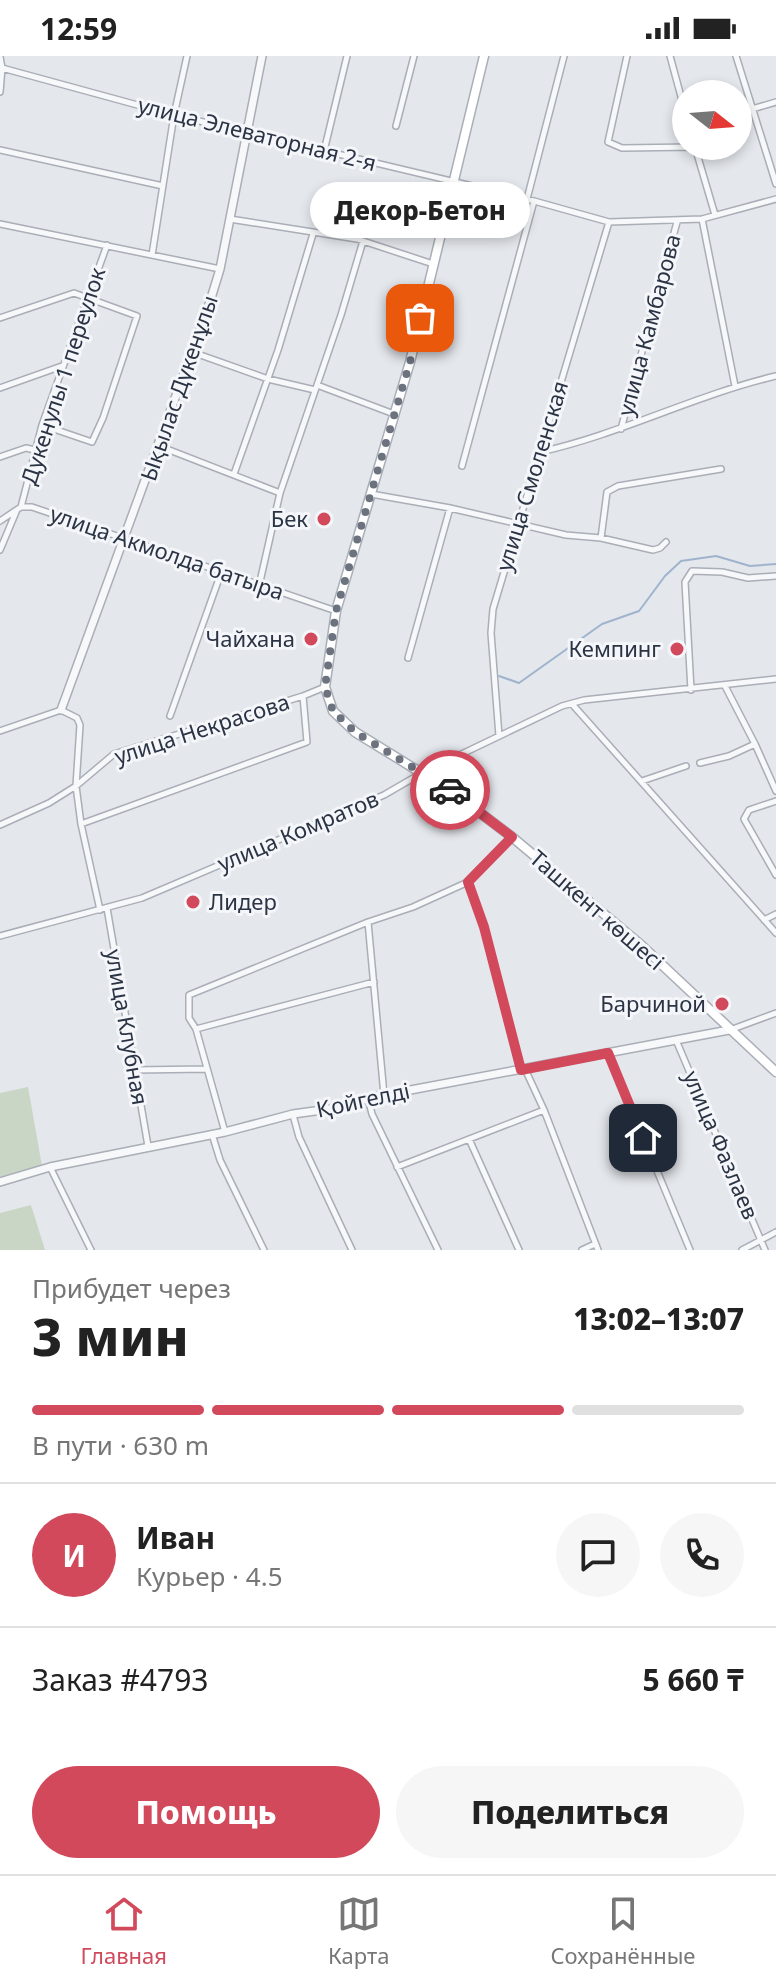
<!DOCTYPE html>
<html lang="ru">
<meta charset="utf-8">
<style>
:root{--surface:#fff;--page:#f6f6f6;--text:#222;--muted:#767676;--line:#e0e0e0;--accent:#d1495b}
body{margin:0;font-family:"Noto Sans",sans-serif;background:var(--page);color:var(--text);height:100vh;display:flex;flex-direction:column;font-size:30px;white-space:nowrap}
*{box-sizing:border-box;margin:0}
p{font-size:26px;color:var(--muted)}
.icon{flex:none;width:44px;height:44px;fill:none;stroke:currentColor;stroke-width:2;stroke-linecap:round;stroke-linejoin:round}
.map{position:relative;height:1194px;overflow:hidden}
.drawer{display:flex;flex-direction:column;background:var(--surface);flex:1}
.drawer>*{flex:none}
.needle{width:52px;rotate:107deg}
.tools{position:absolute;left:672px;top:24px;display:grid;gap:16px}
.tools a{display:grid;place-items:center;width:80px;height:80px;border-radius:50%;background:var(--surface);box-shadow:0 4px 12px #0003;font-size:40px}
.pin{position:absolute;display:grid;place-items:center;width:68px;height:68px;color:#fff;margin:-34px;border-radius:16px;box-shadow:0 4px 12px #0006}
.courier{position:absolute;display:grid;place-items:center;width:80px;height:80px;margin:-40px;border:6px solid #d1495b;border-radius:50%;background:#fff;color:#222;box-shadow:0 2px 10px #0007}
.bubble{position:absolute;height:56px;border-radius:28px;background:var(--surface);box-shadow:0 4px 12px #0003;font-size:26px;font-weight:800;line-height:56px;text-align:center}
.headline em{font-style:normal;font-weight:800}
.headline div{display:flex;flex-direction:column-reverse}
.headline{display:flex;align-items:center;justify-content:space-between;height:136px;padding:0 32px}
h1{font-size:52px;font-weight:800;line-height:60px}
.bar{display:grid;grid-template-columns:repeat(4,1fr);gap:12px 8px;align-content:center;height:96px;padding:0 32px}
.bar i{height:10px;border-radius:6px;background:var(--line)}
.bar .selected{background:var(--accent)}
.bar p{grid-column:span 4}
.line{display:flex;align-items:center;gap:20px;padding:0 32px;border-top:2px solid var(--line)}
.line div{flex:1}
.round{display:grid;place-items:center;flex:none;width:84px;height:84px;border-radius:42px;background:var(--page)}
.primary-button{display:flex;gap:16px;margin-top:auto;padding:16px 32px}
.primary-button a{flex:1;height:92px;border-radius:48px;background:var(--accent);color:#fff;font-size:32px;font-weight:800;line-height:92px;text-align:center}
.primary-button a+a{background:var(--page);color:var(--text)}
.status{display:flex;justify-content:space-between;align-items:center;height:56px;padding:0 40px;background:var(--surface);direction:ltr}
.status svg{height:22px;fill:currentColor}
.tab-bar{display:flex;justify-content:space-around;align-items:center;height:112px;border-top:2px solid var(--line);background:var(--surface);font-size:22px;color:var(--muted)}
.tab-bar a{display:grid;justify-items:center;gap:4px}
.tab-bar .selected{color:var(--accent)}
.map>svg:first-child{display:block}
.green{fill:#c9d6c5}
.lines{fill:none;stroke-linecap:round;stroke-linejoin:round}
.stream{stroke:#9fb4cc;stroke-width:2}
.minor-casing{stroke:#a9aeb7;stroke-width:8}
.tertiary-casing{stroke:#a9aeb7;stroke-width:10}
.secondary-casing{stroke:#a9aeb7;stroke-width:11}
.minor{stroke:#f7f8fa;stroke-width:5}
.tertiary{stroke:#f7f8fa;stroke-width:7}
.secondary{stroke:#fff;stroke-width:8}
.done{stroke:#6c737f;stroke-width:8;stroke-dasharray:0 14.4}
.route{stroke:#d1495b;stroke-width:10}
.poi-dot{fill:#d1495b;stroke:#f4f6f9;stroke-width:3}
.labels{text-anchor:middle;stroke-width:6;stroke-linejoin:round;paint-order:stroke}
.street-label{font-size:22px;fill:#2b3445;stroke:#f4f6f9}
.poi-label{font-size:22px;fill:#2b3445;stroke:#f4f6f9;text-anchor:end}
</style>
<div class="status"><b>12:59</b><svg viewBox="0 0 49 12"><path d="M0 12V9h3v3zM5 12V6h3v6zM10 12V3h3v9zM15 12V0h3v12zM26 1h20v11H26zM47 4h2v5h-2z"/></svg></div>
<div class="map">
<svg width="776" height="1194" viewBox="0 0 776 1194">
<rect width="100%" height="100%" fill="#e4e7ec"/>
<!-- green -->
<path class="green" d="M28,1031L42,1110L0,1121V1037Z
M31,1149L45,1194H0V1157Z"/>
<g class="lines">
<!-- stream -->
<path class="stream" d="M499,620L519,627L602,568L639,555L665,520L681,505L716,500L750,510L776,508"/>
<defs>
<path id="minor" d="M627,0L608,86L622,92L694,91
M670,0L686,59
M736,0L776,128
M0,1L2,12L0,36
M2,12L174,59L527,143L609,166L702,163L776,143
M752,53L776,46
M396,70L414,0
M695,91L715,159
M0,94L163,130
M324,95L347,0
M527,143L564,0
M230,163L357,183L433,208
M702,163L735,330
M0,168L220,213
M152,199L174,59L187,0
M0,262L74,237L137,260L103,362L92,386L42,369
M192,296L268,323L315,334
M317,329L394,358
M0,332L62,310
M621,373L677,166
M159,390L280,437
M540,396C621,378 695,339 776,320
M0,401L26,392L35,394
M462,410L534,145
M234,418L278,294L313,178
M371,438L450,452L566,479L601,482L653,494L660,492L666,486
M21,451L42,369L107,189
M0,465L21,451H32L336,555
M601,482L607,436L618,430L721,413
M0,494L16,456
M259,530L280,437L341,259L363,185
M408,602L450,452
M725,630L755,688L776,735
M691,634L685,526L692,515L722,516L748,522L776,520
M572,648L776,877
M170,660L221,517
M0,675L61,654L77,662L80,669L76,730L81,768L100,854
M499,680L491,577L493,553L609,166
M700,707L729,700L755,688
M642,725L686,710
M776,745L749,754L744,763L776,819
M81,768L307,686L303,640
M0,769L49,747L76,730L114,698L303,640L325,631
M468,826L484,871L521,1013
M107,852L148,1090
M764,864L776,858
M368,866L384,1039
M0,880L142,842L384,739L422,717L562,650L584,644L776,623
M196,973L374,926
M730,974L776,957
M676,984L765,1194
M608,997L690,1194
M525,1013L544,1054L598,1194
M134,1014L206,1013
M368,1042L372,1058L438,1194
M293,1059L299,1081L352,1194
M225,1076L196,973L189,962V939L368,866L413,851L468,826L512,781
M212,1078L220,1104L264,1194
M469,1083L519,1194
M50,1111L91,1194
M397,1111L544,1054
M582,1194L595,1188
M742,1194L776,1176"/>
<path id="tertiary" d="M61,654L208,252L220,213L262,0
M0,1126L50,1111L225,1076L293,1058L344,1051L368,1042L729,974"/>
<path id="secondary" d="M484,0L410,306L336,555L325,631L333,655L355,676L454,737L512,781L641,889L776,1016"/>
</defs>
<!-- minor casing -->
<use href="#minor" class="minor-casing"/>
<!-- tertiary casing -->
<use href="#tertiary" class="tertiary-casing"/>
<!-- secondary casing -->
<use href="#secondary" class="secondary-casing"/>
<!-- minor -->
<use href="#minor" class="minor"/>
<!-- tertiary -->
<use href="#tertiary" class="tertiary"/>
<!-- secondary -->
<use href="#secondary" class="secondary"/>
</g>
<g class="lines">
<!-- done -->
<path class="done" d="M420,262L410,306L336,555L325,631L333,655L355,676L450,734"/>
<!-- route -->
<path class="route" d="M450,734L512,781L468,826L484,871L521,1014L608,997L643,1082"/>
</g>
<!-- markers -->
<g class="poi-dot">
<circle cx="324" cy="463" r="8"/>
<circle cx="311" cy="583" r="8"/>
<circle cx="677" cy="593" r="8"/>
<circle cx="193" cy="846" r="8"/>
<circle cx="722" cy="948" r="8"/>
</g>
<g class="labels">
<!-- street labels -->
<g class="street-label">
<text transform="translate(257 78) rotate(14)" y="8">улица Элеваторная 2-я</text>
<text transform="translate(649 269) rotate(-75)" y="8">улица Камбарова</text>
<text transform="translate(63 320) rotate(-72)" y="8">Дукенулы 1 переулок</text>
<text transform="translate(179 332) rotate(-71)" y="8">Ықылас Дүкенұлы</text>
<text transform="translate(532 420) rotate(-73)" y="8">улица Смоленская</text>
<text transform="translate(167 497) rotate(19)" y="8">улица Акмолда батыра</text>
<text transform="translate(202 673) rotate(-18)" y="8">улица Некрасова</text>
<text transform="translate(298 775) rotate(-23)" y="8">улица Комратов</text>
<text transform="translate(597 854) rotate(41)" y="8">Ташкент көшесі</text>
<text transform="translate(127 971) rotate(80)" y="8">улица Клубная</text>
<text transform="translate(363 1044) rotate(-12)" y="8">Қойгелді</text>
<text transform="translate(721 1089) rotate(67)" y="8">улица Фазлаев</text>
</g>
<!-- poi labels -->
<g class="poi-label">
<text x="308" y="471">Бек</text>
<text x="295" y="591">Чайхана</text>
<text x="661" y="601">Кемпинг</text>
<text x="209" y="854" text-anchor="start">Лидер</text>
<text x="706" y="956">Барчиной</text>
</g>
</g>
</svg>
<div class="tools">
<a><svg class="needle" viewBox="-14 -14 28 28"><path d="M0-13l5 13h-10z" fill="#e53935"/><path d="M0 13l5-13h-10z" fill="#767676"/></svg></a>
</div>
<div class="pin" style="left:420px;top:262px;background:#ea580c"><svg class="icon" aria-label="bag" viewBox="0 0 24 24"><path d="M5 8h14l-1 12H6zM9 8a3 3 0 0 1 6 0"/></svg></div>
<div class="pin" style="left:643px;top:1082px;background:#1f2937"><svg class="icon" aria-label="home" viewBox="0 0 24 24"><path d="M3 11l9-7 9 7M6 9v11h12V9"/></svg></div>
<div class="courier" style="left:450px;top:734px"><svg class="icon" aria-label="car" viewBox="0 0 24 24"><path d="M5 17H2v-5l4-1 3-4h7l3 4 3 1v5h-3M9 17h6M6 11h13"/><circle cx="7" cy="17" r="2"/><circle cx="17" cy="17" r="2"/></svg></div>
<div class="bubble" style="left:310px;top:126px;width:220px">Декор-Бетон</div>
</div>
<section class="drawer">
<div class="headline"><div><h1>3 мин</h1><p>Прибудет через</p></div><em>13:02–13:07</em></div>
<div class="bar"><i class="selected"></i><i class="selected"></i><i class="selected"></i><i></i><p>В пути · 630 m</p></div>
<div class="line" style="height:144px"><b class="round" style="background:var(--accent);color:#fff">И</b><div><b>Иван</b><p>Курьер · 4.5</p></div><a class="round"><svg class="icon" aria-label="chat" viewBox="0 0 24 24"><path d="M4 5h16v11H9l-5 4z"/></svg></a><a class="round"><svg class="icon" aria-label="phone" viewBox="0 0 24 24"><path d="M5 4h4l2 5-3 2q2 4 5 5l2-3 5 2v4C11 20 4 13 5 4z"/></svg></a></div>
<div class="line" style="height:104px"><div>Заказ #4793</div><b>5 660 ₸</b></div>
<div class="primary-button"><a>Помощь</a><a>Поделиться</a></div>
</section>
<nav class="tab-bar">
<a class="selected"><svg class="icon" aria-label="home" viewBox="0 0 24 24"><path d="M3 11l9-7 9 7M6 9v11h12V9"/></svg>Главная</a>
<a><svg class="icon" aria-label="map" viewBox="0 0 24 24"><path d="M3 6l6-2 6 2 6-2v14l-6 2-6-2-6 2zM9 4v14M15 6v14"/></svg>Карта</a>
<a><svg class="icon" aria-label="saved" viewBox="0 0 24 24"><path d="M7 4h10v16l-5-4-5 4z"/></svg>Сохранённые</a>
</nav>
